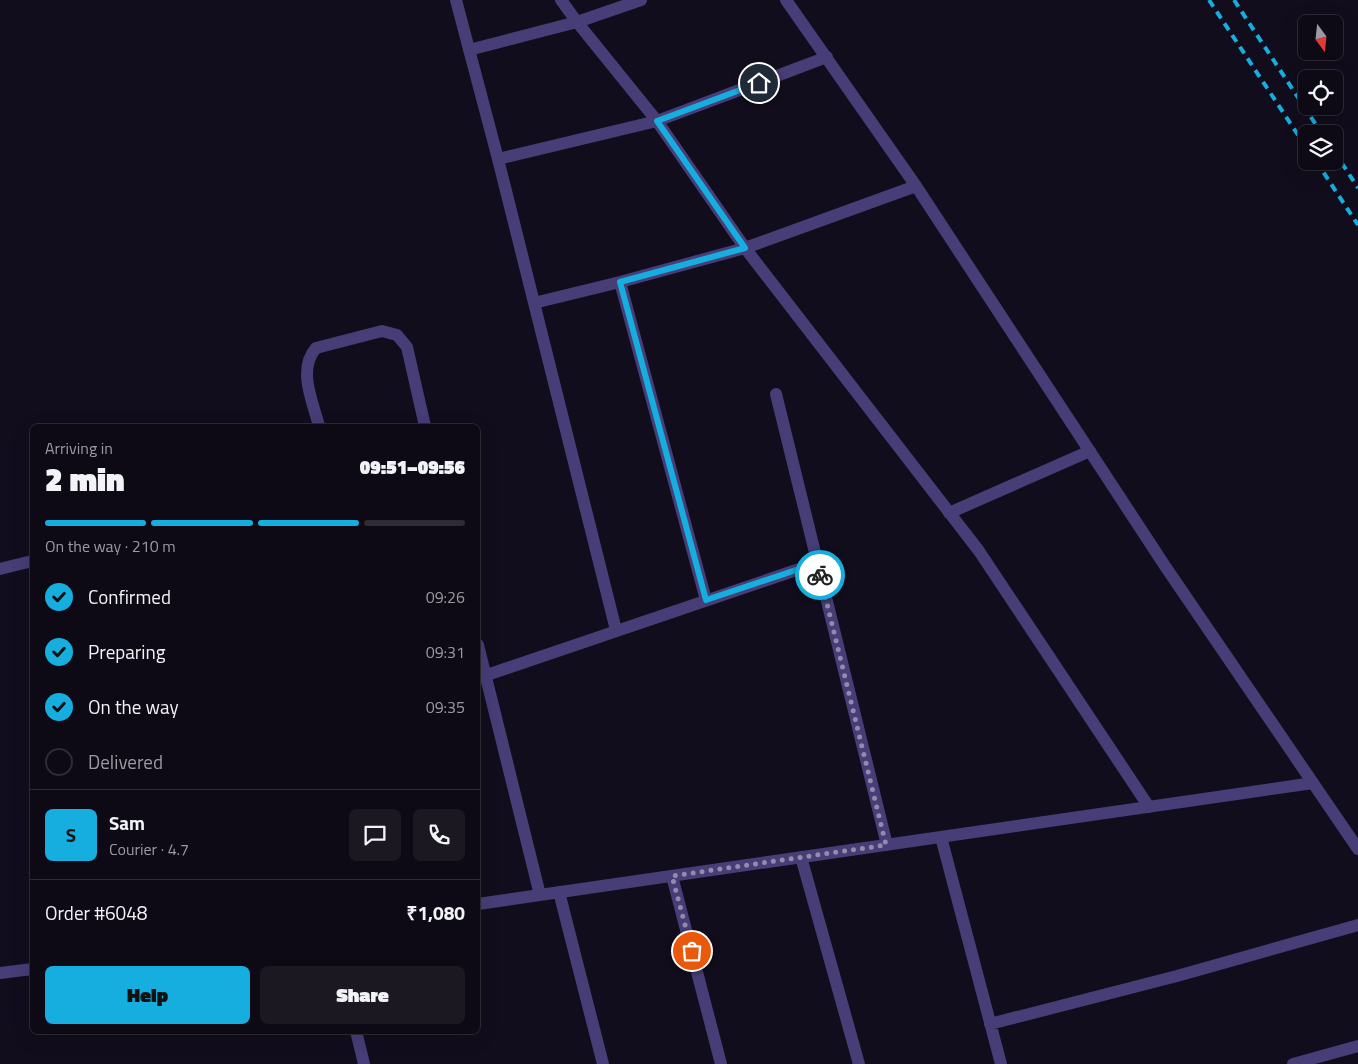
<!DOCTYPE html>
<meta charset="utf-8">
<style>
:root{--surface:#0e0a15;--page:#1c1822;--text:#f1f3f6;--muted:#9b9aa0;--line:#2e2b34;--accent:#16aede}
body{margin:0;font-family:"Titillium Web",sans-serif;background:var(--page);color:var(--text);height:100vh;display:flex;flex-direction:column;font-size:19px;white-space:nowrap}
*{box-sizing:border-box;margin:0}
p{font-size:16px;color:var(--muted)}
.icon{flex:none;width:28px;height:28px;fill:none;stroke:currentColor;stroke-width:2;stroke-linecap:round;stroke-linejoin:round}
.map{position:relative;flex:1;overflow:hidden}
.sheet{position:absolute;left:30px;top:424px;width:450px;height:610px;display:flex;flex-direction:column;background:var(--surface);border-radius:8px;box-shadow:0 5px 20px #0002,0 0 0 1px var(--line)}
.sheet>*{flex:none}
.needle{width:32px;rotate:165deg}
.buttons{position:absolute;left:1298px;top:15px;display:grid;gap:10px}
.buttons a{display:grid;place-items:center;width:45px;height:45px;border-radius:8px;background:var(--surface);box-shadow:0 5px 20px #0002,0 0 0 1px var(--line);font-size:25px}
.pin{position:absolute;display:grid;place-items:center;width:42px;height:42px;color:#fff;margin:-21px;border:2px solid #fff;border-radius:50%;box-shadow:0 1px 5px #0007}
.courier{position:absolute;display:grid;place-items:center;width:50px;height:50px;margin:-25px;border:4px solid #16aede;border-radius:50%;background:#fff;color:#222;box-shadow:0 1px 6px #0007}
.overview em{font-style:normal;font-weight:800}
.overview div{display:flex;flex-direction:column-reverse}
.overview{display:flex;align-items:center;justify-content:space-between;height:85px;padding:0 15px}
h1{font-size:32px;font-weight:800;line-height:38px}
.bar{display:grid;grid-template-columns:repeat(4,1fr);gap:8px 5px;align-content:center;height:60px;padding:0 15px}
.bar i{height:6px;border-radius:4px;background:var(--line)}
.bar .selected{background:var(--accent)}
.bar p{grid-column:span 4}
.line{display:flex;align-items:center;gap:12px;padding:0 15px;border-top:1px solid var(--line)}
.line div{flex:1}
.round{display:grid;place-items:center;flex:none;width:52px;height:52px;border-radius:8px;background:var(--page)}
ol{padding:0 15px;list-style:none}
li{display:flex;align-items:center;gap:15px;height:55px}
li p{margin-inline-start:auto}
li .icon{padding:5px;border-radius:50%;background:var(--accent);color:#111;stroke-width:4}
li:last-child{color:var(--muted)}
li i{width:28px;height:28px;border:2px solid var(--line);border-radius:50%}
.primary-button{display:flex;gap:10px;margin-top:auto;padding:10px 15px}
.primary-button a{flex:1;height:58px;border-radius:8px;background:var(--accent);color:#111;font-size:20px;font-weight:800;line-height:58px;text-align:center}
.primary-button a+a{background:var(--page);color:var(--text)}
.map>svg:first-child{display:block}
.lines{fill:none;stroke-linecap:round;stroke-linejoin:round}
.minor{stroke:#473d77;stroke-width:12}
.rail{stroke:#16aede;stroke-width:4;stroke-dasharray:8 6;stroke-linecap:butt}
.done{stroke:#938aac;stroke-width:5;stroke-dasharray:0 9}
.route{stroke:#16aede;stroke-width:6}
</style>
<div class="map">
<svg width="1358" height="1064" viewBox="0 0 1358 1064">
<rect width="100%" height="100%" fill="#120d1c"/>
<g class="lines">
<!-- minor -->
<path class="minor" d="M456,0L498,159L616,630
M561,0L577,22L657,121L745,248L979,551L1149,807
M786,0L916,186L1165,566L1358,849
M469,50L577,22L641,0
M498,159L657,121L827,57
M620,282L706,600
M534,303L620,282L745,248L916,186
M776,394L887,845
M319,426C313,402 297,370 316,348L382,331L397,335L407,347L425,426
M949,513L1090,451
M0,569L32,561
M478,645L540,895
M478,678L817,563
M941,837L1001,1064
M801,857L859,1064
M672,876L721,1064
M559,892L603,1064
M478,904L1313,783
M0,973L32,969
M990,1024L1177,976L1358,925
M356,1031L364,1064
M1293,1064L1358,1046"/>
<!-- rail -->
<path class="rail" d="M1209,0L1306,147
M1234,0L1322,134
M1334,151L1358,188
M1316,161L1358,225"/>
</g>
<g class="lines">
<!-- done -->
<path class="done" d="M692,951L672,876L886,845L820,575"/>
<!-- route -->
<path class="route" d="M759,83L657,121L745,248L620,282L706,600L817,563L820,575"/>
</g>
</svg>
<div class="buttons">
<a><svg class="needle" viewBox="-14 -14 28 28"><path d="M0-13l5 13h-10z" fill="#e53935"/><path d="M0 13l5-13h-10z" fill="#9b9aa0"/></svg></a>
<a><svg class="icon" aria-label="locate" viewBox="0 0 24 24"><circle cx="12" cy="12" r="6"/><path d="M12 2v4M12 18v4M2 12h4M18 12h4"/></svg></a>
<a><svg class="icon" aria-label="layers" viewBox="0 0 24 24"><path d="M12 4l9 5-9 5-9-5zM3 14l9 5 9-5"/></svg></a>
</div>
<div class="pin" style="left:692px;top:951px;background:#ea580c"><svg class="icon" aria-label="bag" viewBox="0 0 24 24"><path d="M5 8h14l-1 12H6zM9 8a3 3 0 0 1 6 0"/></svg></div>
<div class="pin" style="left:759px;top:83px;background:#1f2937"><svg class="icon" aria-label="home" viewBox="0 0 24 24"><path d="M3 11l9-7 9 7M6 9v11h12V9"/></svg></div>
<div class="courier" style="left:820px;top:575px"><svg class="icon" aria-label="bike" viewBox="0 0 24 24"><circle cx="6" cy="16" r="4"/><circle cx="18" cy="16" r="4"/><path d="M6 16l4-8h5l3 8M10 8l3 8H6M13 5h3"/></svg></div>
<section class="sheet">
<div class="overview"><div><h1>2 min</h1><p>Arriving in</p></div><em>09:51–09:56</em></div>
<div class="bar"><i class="selected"></i><i class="selected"></i><i class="selected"></i><i></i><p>On the way · 210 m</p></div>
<ol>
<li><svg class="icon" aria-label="check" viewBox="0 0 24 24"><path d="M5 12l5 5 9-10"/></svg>Confirmed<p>09:26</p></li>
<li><svg class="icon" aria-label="check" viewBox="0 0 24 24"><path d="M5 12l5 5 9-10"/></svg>Preparing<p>09:31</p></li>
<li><svg class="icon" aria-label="check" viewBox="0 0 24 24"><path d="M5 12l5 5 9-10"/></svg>On the way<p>09:35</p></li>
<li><i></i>Delivered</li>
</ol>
<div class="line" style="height:90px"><b class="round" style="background:var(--accent);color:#111">S</b><div><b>Sam</b><p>Courier · 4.7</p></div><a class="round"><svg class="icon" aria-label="chat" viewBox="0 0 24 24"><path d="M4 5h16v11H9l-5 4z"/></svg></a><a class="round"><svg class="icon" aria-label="phone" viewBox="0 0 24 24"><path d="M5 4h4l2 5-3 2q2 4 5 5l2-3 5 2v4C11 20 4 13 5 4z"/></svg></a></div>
<div class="line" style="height:65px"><div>Order #6048</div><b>₹1,080</b></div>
<div class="primary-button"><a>Help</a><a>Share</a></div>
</section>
</div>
